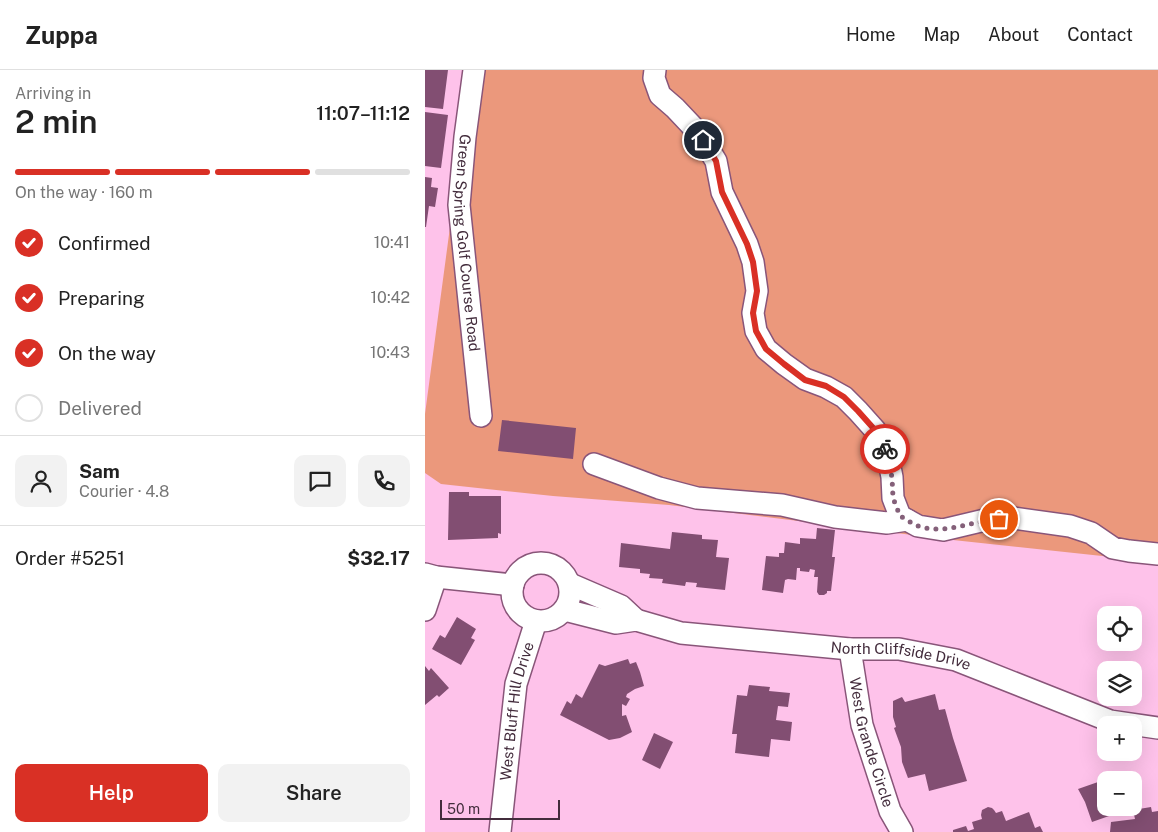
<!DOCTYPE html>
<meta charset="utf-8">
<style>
:root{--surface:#fff;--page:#f2f2f2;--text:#222;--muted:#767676;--line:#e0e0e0;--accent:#d93025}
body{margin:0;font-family:"Public Sans",sans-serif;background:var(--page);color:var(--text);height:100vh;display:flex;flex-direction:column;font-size:19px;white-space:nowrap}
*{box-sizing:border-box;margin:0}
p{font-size:16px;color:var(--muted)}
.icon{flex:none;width:28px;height:28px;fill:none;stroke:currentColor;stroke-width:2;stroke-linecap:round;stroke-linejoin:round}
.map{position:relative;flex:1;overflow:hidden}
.sheet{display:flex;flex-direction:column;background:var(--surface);width:425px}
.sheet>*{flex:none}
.tools{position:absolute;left:672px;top:536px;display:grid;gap:10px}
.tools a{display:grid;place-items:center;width:45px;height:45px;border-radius:10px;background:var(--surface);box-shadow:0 5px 20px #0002;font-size:25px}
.scale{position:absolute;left:15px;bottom:12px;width:120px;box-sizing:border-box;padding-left:5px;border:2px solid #432c3c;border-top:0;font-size:14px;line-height:18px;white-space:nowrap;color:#432c3c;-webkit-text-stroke:4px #fec2ea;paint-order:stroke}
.pin{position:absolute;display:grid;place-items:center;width:42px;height:42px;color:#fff;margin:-21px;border:2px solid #fff;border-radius:50%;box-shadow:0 1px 5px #0007}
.courier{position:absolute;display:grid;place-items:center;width:50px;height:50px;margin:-25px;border:4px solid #d93025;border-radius:50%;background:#fff;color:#222;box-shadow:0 1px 6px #0007}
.overview em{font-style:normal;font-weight:600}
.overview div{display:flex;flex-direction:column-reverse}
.overview{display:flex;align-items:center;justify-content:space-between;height:85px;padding:0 15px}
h1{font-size:32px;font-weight:600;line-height:38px}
.bar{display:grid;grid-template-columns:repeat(4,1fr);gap:8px 5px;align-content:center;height:60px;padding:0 15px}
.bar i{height:6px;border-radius:4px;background:var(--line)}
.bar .current{background:var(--accent)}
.bar p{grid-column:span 4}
.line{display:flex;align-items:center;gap:12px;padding:0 15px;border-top:1px solid var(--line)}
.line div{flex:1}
.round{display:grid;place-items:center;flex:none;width:52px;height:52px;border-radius:10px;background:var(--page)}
ol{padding:0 15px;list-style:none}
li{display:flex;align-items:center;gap:15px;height:55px}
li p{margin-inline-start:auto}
li .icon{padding:5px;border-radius:50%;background:var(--accent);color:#fff;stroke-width:4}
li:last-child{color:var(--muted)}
li i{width:28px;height:28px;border:2px solid var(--line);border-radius:50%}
.button{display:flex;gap:10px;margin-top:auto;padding:10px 15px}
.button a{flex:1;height:58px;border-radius:10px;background:var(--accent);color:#fff;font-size:20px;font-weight:600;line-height:58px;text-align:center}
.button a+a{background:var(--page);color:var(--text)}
header{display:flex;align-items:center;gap:30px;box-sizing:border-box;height:70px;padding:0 25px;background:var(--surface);border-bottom:1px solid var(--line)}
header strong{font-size:24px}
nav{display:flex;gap:28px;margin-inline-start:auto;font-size:18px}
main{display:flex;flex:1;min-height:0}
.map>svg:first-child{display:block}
.green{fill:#eb987c}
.building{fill:#824e72}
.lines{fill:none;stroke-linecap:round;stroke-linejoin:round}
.minor-casing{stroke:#895579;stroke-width:24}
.minor{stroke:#fff;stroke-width:21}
.done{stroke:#846079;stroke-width:5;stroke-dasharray:0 9}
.route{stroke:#d93025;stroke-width:6}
.labels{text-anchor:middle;stroke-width:5;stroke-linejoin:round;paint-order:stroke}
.street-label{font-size:15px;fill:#432c3c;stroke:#fec2ea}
</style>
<header>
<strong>Zuppa</strong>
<nav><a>Home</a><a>Map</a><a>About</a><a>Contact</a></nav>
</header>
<main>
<section class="sheet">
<div class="overview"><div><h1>2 min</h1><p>Arriving in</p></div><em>11:07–11:12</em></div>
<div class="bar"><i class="current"></i><i class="current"></i><i class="current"></i><i></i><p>On the way · 160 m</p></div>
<ol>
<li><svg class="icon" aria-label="check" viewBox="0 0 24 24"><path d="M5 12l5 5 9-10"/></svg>Confirmed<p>10:41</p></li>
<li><svg class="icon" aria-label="check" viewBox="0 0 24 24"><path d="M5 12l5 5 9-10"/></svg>Preparing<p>10:42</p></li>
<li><svg class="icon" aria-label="check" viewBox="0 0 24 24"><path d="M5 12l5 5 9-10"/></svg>On the way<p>10:43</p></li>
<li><i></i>Delivered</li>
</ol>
<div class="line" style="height:90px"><a class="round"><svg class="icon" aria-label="person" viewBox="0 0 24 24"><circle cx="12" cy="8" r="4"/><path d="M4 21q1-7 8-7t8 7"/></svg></a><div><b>Sam</b><p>Courier · 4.8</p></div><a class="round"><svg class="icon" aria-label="chat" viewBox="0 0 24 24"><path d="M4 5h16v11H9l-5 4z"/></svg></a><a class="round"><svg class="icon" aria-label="phone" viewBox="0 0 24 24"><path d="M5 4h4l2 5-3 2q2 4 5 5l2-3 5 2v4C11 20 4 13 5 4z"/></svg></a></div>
<div class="line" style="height:65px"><div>Order #5251</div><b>$32.17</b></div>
<div class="button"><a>Help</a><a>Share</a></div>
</section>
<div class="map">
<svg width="733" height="762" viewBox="0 0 733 762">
<rect width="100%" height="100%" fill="#fec2ea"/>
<!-- green -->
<path class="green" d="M46,0H733V492L528,470L244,435L128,426L16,414L0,403V344Z"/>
<!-- building -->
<path class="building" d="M0,0H23L18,39L0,37Z
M0,42L23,45L16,98L0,96Z
M0,107L7,108L6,117L13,118L10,137L4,136L1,157H0Z
M77,350L151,358L148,389L73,381Z
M24,422H44V426H76V464L73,463V468L23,470Z
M392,458L410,460L407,487H410L406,521H402V523L399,525H394L392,522L393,507H389L390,500L385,499L384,502L375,501V498H372L371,510L363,509L360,510L358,523L337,520L341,486L354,487V483H359L360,472L375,474V468L391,469Z
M247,462L277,465V469L293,470L291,487L304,488L300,520L271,517L272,513L261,512L260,516L237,513L238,509L224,508L225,504L215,503V499L194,497L196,473L245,479Z
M32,547L51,559L46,568L50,570L36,595L7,579L15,565L20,568Z
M203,589L205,594L211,592L215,602L219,616L210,619L202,624L201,627L205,629L201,636L197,634V646L201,645L207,662L195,668L184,670L135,645L142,631L146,634L151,624L157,628L174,594L180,596Z
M0,596L4,601L6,598L24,618L14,627L12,625L0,635Z
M324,615L345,617L344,621L365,623L363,637L353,636L351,650L367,652L365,671L346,669L344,687L310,683L312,664H307L312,625L322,626Z
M510,624L514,640L520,639L528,668L542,711L504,721L500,704L483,708L477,692L476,677L469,658L471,657L468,647V631L477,627L480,632Z
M229,663L248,672L235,699L217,690Z
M673,712L684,746L667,752L660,732L653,719Z
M563,737L567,738L569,740L571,743L577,741L581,751L604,742L610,758L615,756L618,762H528V760L541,756L543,761L549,759L547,752L557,749L556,745L557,740Z
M726,737L727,742L733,741V762H685L686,752L710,749L708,740Z"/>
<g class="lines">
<defs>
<g id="minor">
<path id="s1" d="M49,0L40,67L34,135L56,346"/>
<path d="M230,0L229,8L235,25L250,38L267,56L278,70L291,91L297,122L322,174L328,192L332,221L328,243L331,261L341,279L359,294L380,309L401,317L419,327L433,341L450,360L462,382L467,407L468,428L475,446L493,456L518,460L560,450L588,448L645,456L666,463L688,478L704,481L733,484"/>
<path d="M169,394L234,418L272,428L357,435L410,447L462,453L482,450"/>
<circle cx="116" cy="522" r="29"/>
<path d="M0,504L11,507L88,515"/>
<path d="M145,514L196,536L211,550"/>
<path d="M0,540L11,507"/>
<path id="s2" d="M140,540L191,553L211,550L256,563L425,579H474L531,590L685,651L733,658"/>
<path id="s3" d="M425,579L437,655L465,741L477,762"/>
<path id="s4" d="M75,762L91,614L111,551"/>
</g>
</defs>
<!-- minor casing -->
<use href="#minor" class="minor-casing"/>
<!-- minor -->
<use href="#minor" class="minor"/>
</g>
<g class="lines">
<!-- done -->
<path class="done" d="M460,379L467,407L468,428L475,446C481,449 487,454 493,456C520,465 547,451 574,449"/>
<!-- route -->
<path class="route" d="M278,70L291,91L297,122L322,174L328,192L332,221L328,243L331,261L341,279L359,294L380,310L401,316L419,327L433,341L450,360L460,379"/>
</g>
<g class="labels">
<!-- street labels -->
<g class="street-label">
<text dy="5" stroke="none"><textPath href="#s1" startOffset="174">Green Spring Golf Course Road</textPath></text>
<text dy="5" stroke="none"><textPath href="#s2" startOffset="341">North Cliffside Drive</textPath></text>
<text dy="5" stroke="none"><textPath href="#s4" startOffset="122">West Bluff Hill Drive</textPath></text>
<text dy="5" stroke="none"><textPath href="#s3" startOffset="96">West Grande Circle</textPath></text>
</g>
</g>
</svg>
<div class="tools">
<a><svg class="icon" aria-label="locate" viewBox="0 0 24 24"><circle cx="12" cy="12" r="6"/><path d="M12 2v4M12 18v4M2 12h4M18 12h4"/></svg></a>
<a><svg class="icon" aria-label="layers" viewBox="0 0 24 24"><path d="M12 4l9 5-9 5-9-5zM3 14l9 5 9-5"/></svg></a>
<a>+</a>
<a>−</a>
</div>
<div class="scale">50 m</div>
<div class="pin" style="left:574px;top:449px;background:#ea580c"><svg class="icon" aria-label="bag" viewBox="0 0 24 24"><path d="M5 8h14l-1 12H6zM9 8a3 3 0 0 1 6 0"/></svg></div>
<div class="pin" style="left:278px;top:70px;background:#1f2937"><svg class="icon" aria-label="home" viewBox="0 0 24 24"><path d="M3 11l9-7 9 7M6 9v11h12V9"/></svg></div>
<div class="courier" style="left:460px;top:379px"><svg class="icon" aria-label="bike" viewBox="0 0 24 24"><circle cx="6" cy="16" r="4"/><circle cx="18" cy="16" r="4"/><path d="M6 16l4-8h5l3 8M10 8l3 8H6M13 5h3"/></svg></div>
</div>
</main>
